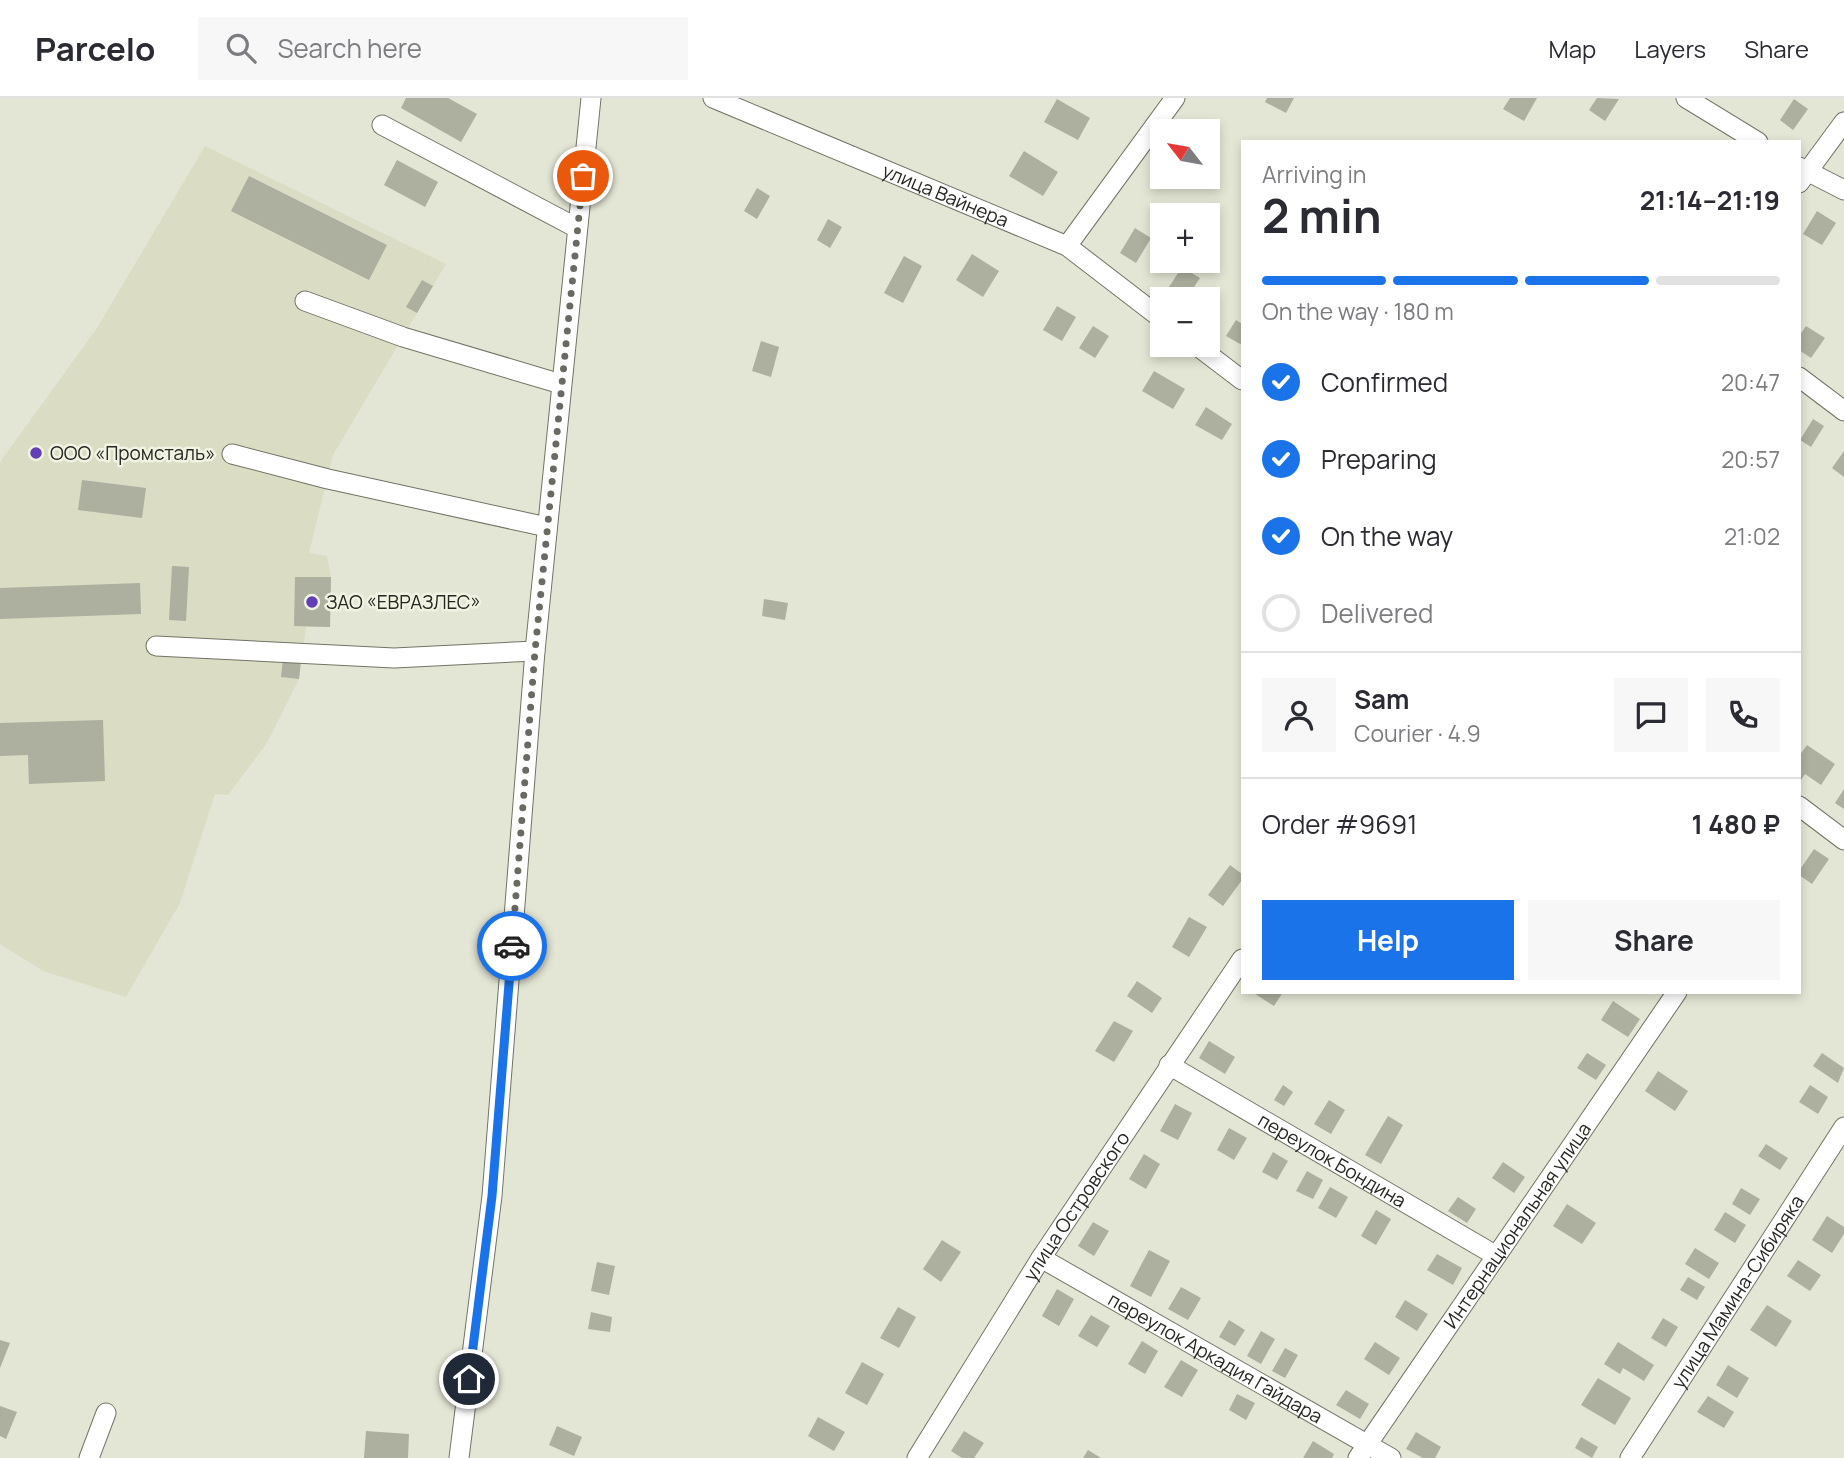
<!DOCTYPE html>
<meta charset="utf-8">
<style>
:root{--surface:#fff;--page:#f7f7f7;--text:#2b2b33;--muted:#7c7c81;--line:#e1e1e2;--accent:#1a73e8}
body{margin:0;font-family:Manrope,sans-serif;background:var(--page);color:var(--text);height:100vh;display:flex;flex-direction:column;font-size:26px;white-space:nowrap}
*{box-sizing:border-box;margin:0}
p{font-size:23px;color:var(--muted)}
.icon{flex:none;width:38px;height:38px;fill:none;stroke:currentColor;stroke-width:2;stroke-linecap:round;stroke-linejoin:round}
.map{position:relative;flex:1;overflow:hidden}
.drawer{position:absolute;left:1241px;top:42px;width:560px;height:854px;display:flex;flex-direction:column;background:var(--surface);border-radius:0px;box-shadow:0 4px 10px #0003}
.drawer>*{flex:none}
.needle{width:46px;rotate:301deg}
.controls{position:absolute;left:1150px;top:21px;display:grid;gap:14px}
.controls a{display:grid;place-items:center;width:70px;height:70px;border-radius:0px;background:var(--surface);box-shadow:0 4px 10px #0003;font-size:35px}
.pin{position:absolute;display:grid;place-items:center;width:60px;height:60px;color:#fff;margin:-30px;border:4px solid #fff;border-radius:50%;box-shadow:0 2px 7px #0007}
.courier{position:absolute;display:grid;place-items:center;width:70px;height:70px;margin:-35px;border:5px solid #1a73e8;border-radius:50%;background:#fff;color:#222;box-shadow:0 2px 9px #0007}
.overview em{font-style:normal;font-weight:700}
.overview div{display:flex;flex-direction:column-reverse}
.overview{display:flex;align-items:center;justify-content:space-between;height:119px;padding:0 21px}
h1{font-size:46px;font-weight:700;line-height:52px}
.bar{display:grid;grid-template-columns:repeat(4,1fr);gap:10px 7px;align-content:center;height:84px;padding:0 21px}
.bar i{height:9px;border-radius:5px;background:var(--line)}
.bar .selected{background:var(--accent)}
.bar p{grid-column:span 4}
.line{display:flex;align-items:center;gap:18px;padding:0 21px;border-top:2px solid var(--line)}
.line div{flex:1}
.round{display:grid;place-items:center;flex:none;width:74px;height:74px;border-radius:0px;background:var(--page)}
ol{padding:0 21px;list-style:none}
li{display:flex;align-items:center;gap:21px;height:77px}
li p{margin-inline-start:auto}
li .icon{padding:7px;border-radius:50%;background:var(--accent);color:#fff;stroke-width:4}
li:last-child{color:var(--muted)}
li i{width:38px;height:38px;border:4px solid var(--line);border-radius:50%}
.primary-button{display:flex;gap:14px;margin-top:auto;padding:14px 21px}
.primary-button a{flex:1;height:80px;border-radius:0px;background:var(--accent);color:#fff;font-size:28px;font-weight:700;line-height:80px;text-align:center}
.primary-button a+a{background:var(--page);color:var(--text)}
header{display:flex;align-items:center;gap:42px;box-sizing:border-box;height:98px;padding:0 35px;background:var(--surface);border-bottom:2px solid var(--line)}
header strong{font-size:33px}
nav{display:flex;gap:38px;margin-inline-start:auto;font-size:24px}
.search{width:490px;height:63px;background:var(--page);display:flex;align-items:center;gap:18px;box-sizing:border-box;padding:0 24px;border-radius:0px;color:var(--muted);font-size:26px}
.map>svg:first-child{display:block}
.built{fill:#dadcc4}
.building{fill:#adaf9f}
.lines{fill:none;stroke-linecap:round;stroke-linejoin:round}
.minor-casing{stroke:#717364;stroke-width:21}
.minor{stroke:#fff;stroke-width:19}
.done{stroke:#696a61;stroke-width:7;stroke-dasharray:0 12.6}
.route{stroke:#1a73e8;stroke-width:9}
.poi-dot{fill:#633fb7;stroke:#f1f3e2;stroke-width:2.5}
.labels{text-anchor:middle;stroke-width:5;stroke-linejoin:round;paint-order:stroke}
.street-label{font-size:19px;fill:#272822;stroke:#f1f3e2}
.poi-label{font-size:19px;fill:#272822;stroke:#f1f3e2;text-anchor:start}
</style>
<header>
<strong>Parcelo</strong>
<div class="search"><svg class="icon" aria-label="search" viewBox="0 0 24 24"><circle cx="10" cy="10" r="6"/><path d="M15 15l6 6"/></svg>Search here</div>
<nav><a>Map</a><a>Layers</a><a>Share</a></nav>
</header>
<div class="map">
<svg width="1844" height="1360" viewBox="0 0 1844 1360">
<rect width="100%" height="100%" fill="#e4e6d5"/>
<!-- built -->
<path class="built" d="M205,48L446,166L333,357L309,455L327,458L331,479L330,529H306L299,581L267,645L228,697L215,696L180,805L126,899L43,873L0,846V364L97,230Z"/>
<!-- building -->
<path class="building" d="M406,0H448L477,16L461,44L401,10Z
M1267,0H1294L1286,15L1265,4Z
M1510,0H1537L1524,23L1503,11Z
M1597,0L1619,1L1605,23L1589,12Z
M1057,1L1090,20L1078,42L1044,24Z
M1794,1L1808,11L1793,32L1780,22Z
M1024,53L1058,74L1043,98L1009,78Z
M397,62L438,84L425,109L384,87Z
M249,78L387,147L369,182L231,113Z
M757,90L770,98L757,121L744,113Z
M1817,113L1836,125L1822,147L1803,136Z
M828,121L842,129L830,150L817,142Z
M1135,130L1151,140L1136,165L1120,155Z
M972,156L999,173L983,199L956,182Z
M904,158L922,168L903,205L884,195Z
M1182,169L1200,180L1186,201L1167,192Z
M422,182L433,188L417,215L406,209Z
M1057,208L1076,219L1062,243L1043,232Z
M1236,222L1242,226V247L1226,238Z
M1093,228L1109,238L1095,260L1079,250Z
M1806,228L1825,240L1811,260L1799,252V238Z
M761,243L779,249L771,279L752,273Z
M1154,273L1185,291L1173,311L1142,293Z
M1206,309L1232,326L1222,342L1195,327Z
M1813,321L1824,328L1811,349L1800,342Z
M1844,353V379L1832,370Z
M82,382L146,390L142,420L78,412Z
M172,468L189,469L186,523L169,522Z
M295,479H331L330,529L294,528Z
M140,485L141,516L0,521V490Z
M764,501L788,505L785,522L762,518Z
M283,561L301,563L299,581L281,579Z
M103,622L105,683L29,686L28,657L0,658V625Z
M1807,647L1835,666L1821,687L1805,676L1799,685V658Z
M1844,691V711L1835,705Z
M1814,751L1829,761L1812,786L1799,777V773Z
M1230,767L1242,776V782L1223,808L1208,797Z
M1189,819L1207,829L1189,859L1172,849Z
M1137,883L1162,900L1152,915L1127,898Z
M1252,894H1283L1274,908Z
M1613,903L1640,921L1628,939L1601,922Z
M1114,923L1133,933L1114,964L1095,953Z
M1209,943L1235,959L1225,976L1199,960Z
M1587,955L1606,967L1596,982L1577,970Z
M1822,955L1844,970L1838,985L1813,968Z
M1658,973L1688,993L1675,1013L1645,993Z
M1283,987L1293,994L1284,1008L1274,1002Z
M1810,987L1828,999L1818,1016L1799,1004Z
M1329,1002L1345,1012L1331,1036L1314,1026Z
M1175,1006L1192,1015L1178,1042L1160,1033Z
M1388,1018L1403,1027L1381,1066L1365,1057Z
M1229,1030L1247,1040L1234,1062L1217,1052Z
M1766,1046L1788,1060L1780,1072L1758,1058Z
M1273,1054L1288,1063L1277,1082L1262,1074Z
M1144,1056L1160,1066L1146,1091L1129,1081Z
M1503,1064L1525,1079L1514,1095L1492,1080Z
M1307,1073L1323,1082L1313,1101L1296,1093Z
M1330,1089L1348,1099L1336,1120L1318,1110Z
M1741,1090L1760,1101L1750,1117L1732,1106Z
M1458,1099L1476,1111L1467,1125L1448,1113Z
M1567,1106L1596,1125L1582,1146L1553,1128Z
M1376,1112L1391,1121L1376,1147L1361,1138Z
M1725,1114L1746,1127L1735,1145L1714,1132Z
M1827,1118L1844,1129V1136L1832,1155L1812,1142Z
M1093,1124L1109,1133L1094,1158L1078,1148Z
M942,1142L961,1154L941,1184L923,1171Z
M1695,1150L1719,1165L1709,1181L1685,1166Z
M1149,1152L1170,1163L1151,1199L1130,1188Z
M1437,1156L1462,1170L1453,1187L1427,1172Z
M1798,1162L1821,1177L1810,1193L1787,1178Z
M597,1164L615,1168L609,1197L591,1193Z
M1688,1179L1705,1189L1697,1202L1680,1192Z
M1181,1189L1201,1200L1188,1222L1168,1211Z
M1057,1191L1074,1201L1059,1228L1042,1218Z
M1405,1202L1428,1216L1417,1233L1395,1219Z
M1767,1207L1792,1223L1776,1249L1750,1232Z
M898,1209L916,1219L899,1250L880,1240Z
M591,1214L612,1219L610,1234L588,1231Z
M1091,1217L1110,1228L1097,1249L1078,1238Z
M1663,1220L1678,1229L1666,1249L1651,1240Z
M1229,1222L1245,1232L1235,1248L1219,1239Z
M1261,1233L1275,1241L1261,1266L1247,1258Z
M0,1242L10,1245L0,1270Z
M1142,1243L1158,1253L1145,1276L1128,1266Z
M1375,1244L1400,1260L1389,1277L1364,1261Z
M1618,1244L1654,1267L1644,1283L1623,1270L1620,1276L1604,1266Z
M1285,1250L1298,1257L1285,1280L1272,1273Z
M1181,1262L1198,1272L1182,1299L1164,1289Z
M862,1264L884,1276L867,1307L845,1295Z
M1728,1267L1749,1280L1737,1300L1716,1287Z
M1598,1280L1631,1300L1615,1327L1581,1307Z
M1346,1292L1369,1306L1360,1321L1336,1307Z
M1237,1296L1255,1305L1246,1322L1229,1312Z
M1708,1298L1734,1314L1724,1330L1697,1314Z
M0,1308L17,1314L6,1341L0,1338Z
M818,1319L845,1334L834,1353L808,1338Z
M557,1328L582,1339L574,1358L549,1347Z
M366,1333L409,1336L408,1360H364Z
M964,1333L984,1345L974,1360H962L951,1353Z
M1416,1334L1441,1349L1435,1360H1423L1406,1351Z
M1581,1339L1598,1349L1592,1360L1575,1350Z
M1313,1343L1334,1356L1332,1360H1303Z
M1088,1352L1101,1360H1083Z"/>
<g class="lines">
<defs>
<g id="minor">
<path id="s1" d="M713,0L1067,148L1162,221"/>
<path d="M1686,0L1758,44"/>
<path d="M382,27L577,130"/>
<path d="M1799,69L1844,92"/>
<path d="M1799,85L1844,24"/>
<path d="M1067,148L1175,0"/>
<path d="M305,203L403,239L561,286"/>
<path d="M1196,247L1242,282"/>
<path d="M1799,279L1844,313"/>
<path d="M232,356L328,381L547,429"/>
<path d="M156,548L394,560L535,553"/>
<path d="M1799,708L1844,742"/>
<path id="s2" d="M1169,967L1495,1157"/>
<path id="s3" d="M1041,1160L1391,1360"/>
<path d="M89,1360L106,1315"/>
<path d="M459,1360L492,1098L535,553L591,0"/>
<path id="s4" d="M917,1360L1041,1160L1242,861"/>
<path id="s5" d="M1358,1360L1677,894"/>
<path id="s6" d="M1630,1360L1844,1029"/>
</g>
</defs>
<!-- minor casing -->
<use href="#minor" class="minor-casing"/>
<!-- minor -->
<use href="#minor" class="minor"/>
</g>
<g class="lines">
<!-- done -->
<path class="done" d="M512,848L535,553L583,78"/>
<!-- route -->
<path class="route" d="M469,1281L492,1098L512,848"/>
</g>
<!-- markers -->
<g class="poi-dot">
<circle cx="36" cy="355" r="7"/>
<circle cx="312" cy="504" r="7"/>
</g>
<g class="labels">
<!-- street labels -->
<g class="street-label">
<text dy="7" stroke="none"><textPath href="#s1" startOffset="252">улица Вайнера</textPath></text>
<text dy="7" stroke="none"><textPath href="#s2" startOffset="189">переулок Бондина</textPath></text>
<text dy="7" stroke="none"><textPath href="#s4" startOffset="298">улица Островского</textPath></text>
<text dy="7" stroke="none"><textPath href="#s5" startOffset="282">Интернациональная улица</textPath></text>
<text dy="7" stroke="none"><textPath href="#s6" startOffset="198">улица Мамина-Сибиряка</textPath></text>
<text dy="7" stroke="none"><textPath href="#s3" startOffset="201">переулок Аркадия Гайдара</textPath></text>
</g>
<!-- poi labels -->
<g class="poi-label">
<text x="50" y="362">ООО «Промсталь»</text>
<text x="326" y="511">ЗАО «ЕВРАЗЛЕС»</text>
</g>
</g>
</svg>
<div class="controls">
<a><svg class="needle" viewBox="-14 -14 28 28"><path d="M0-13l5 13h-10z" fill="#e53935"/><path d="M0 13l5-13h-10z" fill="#7c7c81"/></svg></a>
<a>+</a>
<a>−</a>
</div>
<div class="pin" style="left:583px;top:78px;background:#ea580c"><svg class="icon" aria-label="bag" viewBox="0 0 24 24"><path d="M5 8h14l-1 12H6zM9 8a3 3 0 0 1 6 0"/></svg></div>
<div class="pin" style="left:469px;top:1281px;background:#1f2937"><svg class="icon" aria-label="home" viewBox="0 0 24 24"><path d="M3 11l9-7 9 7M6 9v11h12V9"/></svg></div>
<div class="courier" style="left:512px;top:848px"><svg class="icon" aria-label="car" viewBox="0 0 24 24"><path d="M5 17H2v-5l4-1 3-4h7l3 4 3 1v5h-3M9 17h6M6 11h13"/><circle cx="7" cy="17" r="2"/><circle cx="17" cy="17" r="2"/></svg></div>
<section class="drawer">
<div class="overview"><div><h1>2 min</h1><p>Arriving in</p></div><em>21:14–21:19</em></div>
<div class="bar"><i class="selected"></i><i class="selected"></i><i class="selected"></i><i></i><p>On the way · 180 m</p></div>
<ol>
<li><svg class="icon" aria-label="check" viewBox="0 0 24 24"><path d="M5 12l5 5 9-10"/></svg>Confirmed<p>20:47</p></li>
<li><svg class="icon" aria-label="check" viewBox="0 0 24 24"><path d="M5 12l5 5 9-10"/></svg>Preparing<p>20:57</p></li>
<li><svg class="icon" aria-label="check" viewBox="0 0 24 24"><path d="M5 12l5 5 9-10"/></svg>On the way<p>21:02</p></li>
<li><i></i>Delivered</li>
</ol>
<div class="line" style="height:126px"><a class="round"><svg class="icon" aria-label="person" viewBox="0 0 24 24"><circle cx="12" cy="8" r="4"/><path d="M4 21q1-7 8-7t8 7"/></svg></a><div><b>Sam</b><p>Courier · 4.9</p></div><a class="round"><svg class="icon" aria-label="chat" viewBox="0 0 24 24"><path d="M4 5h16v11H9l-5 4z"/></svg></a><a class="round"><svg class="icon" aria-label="phone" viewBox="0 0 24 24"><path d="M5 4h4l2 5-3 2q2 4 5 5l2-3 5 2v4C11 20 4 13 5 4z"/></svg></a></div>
<div class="line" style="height:91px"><div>Order #9691</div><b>1 480 ₽</b></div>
<div class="primary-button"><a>Help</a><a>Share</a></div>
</section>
</div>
